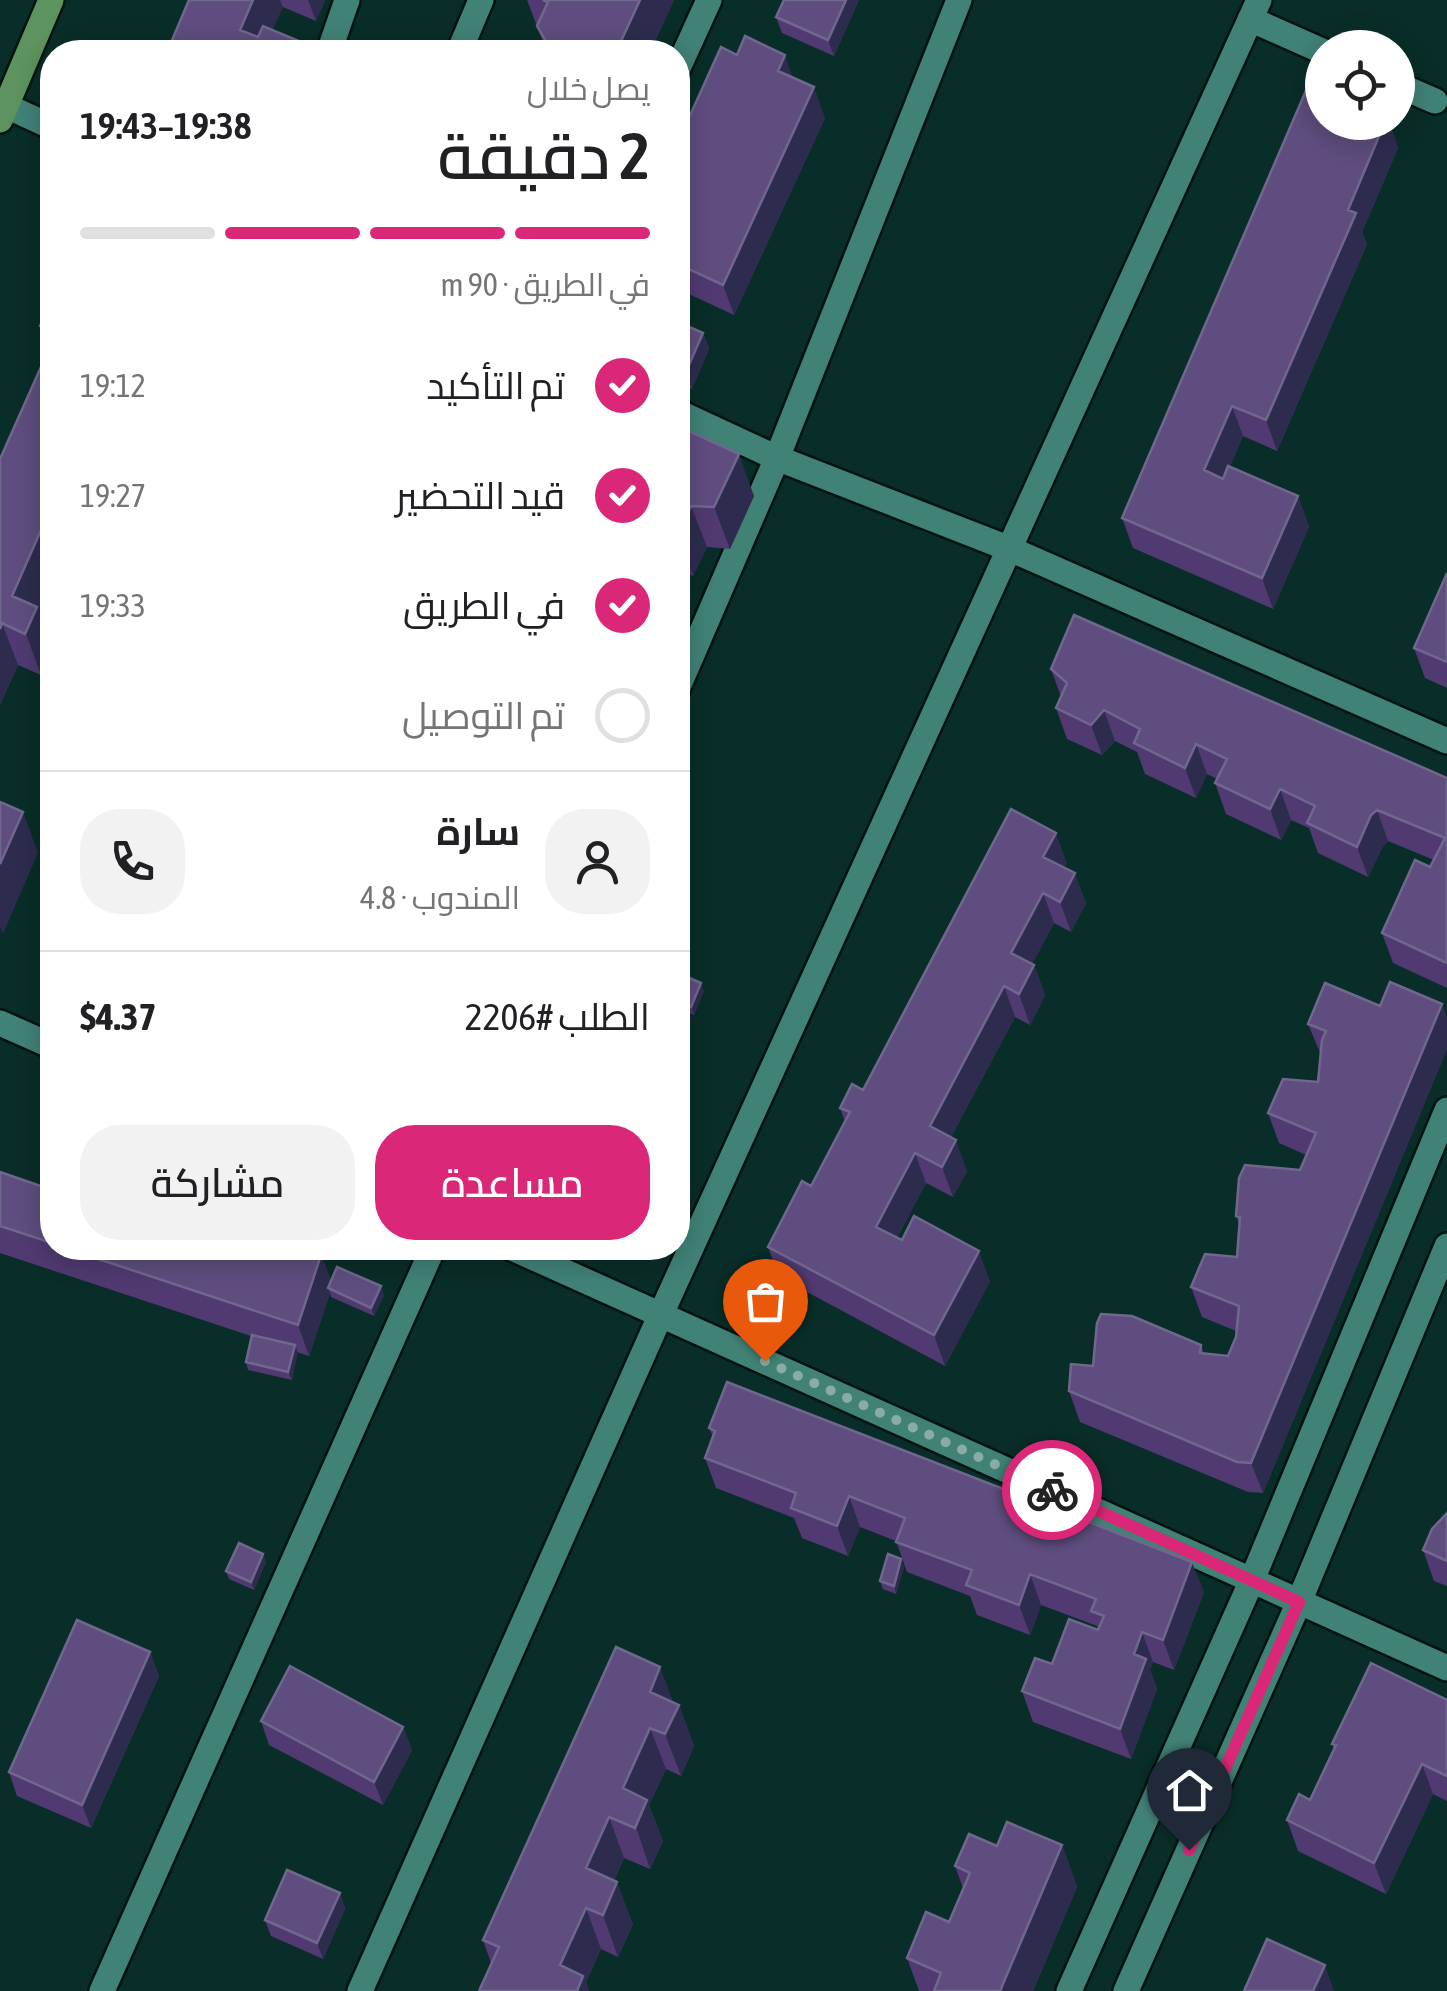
<!DOCTYPE html>
<html lang="ar">
<meta charset="utf-8">
<style>
:root{--surface:#fff;--page:#f2f2f2;--text:#202124;--muted:#757577;--line:#e0e0e0;--accent:#db2777}
body{margin:0;font-family:"Asap Condensed",Cairo,sans-serif;background:var(--page);color:var(--text);direction:rtl;height:100vh;display:flex;flex-direction:column;font-size:38px;white-space:nowrap}
*{box-sizing:border-box;margin:0}
p{font-size:32px;color:var(--muted)}
.icon{flex:none;width:55px;height:55px;fill:none;stroke:currentColor;stroke-width:2;stroke-linecap:round;stroke-linejoin:round}
.map{position:relative;flex:1;overflow:hidden;direction:ltr}
.side{position:absolute;left:40px;top:40px;width:650px;height:1220px;display:flex;flex-direction:column;background:var(--surface);border-radius:40px;box-shadow:0 5px 25px #0003;direction:rtl}
.side>*{flex:none}
.tools{position:absolute;left:1305px;top:30px;display:grid;gap:20px}
.tools a{display:grid;place-items:center;width:110px;height:110px;border-radius:50%;background:var(--surface);box-shadow:0 5px 25px #0003;font-size:50px}
.pin{position:absolute;display:grid;place-items:center;width:85px;height:85px;color:#fff;margin:-102px -42px;border-radius:50% 50% 50% 0;rotate:-45deg;box-shadow:0 0 10px #0007}
.pin .icon{rotate:45deg}
.courier{position:absolute;display:grid;place-items:center;width:100px;height:100px;margin:-50px;border:8px solid #db2777;border-radius:50%;background:#fff;color:#222;box-shadow:0 2px 12px #0007}
.summary em{font-style:normal;font-weight:600}
.summary div{display:flex;flex-direction:column-reverse}
.summary{display:flex;align-items:center;justify-content:space-between;height:170px;padding:0 40px}
h1{font-size:65px;font-weight:600;line-height:75px}
.bar{display:grid;grid-template-columns:repeat(4,1fr);gap:15px 10px;align-content:center;height:120px;padding:0 40px}
.bar i{height:12px;border-radius:8px;background:var(--line)}
.bar .current{background:var(--accent)}
.bar p{grid-column:span 4}
.line{display:flex;align-items:center;gap:25px;padding:0 40px;border-top:2px solid var(--line)}
.line div{flex:1}
.round{display:grid;place-items:center;flex:none;width:105px;height:105px;border-radius:40px;background:var(--page)}
ol{padding:0 40px;list-style:none}
li{display:flex;align-items:center;gap:30px;height:110px}
li p{margin-inline-start:auto}
li .icon{padding:10px;border-radius:50%;background:var(--accent);color:#fff;stroke-width:4}
li:last-child{color:var(--muted)}
li i{width:55px;height:55px;border:5px solid var(--line);border-radius:50%}
.action{display:flex;gap:20px;margin-top:auto;padding:20px 40px}
.action a{flex:1;height:115px;border-radius:40px;background:var(--accent);color:#fff;font-size:40px;font-weight:600;line-height:115px;text-align:center}
.action a+a{background:var(--page);color:var(--text)}
.map>svg:first-child{display:block}
.lines{fill:none;stroke-linecap:round;stroke-linejoin:round}
.minor-casing{stroke:#021310;stroke-width:30}
.secondary-casing{stroke:#021310;stroke-width:30}
.minor{stroke:#418277;stroke-width:25}
.secondary{stroke:#5c935e;stroke-width:25}
.wall{fill:#503a71}
.shaded-wall{fill:#2e2c4e}
.building{fill:#5e4d7e;stroke:#70678f;stroke-width:2.5}
.done{stroke:#8baca6;stroke-width:10;stroke-dasharray:0 18}
.route{stroke:#db2777;stroke-width:12}
</style>
<div class="map">
<svg width="1447" height="1991" viewBox="0 0 1447 1991">
<rect width="100%" height="100%" fill="#092d28"/>
<g class="lines">
<defs>
<path id="minor" d="M1250,19L1322,51
M329,52L347,0
M459,52L481,0
M678,68L709,0
M1398,85L1435,101
M0,103L52,127
M678,412L777,458L1010,549L1447,741
M678,687L777,458L959,0
M0,1023L52,1046
M512,1248L1447,1668
M102,1991L433,1248
M360,1991L661,1314L1259,0
M1069,1991L1252,1580L1447,1110
M1126,1991L1299,1602L1447,1246"/>
<path id="secondary" d="M0,120L51,0"/>
</defs>
<!-- minor casing -->
<use href="#minor" class="minor-casing"/>
<!-- secondary casing -->
<use href="#secondary" class="secondary-casing"/>
<!-- minor -->
<use href="#minor" class="minor"/>
<!-- secondary -->
<use href="#secondary" class="secondary"/>
</g>
<!-- wall -->
<path class="wall" d="M189,0H325L316,21L283,7Z
M527,0H674L650,52L544,45Z
M859,0L834,56L782,33L776,17Z
M737,55L793,78L825,118L734,315L678,289V142Z
M1322,122H1389L1398,148L1362,232L1367,244L1277,451L1243,436L1230,466L1298,496L1309,527L1273,609L1133,548L1122,518Z
M52,299V361L40,326Z
M678,322L703,333L709,349L692,389L678,382Z
M678,426L754,496L730,549L707,547L693,576L678,569Z
M0,459L39,612L52,649L41,675L18,665L0,705Z
M1447,573V688L1425,678L1414,648Z
M1051,669L1447,778V988L1393,963L1382,933L1434,860L1388,841L1383,846L1368,877L1318,853L1309,828L1291,820L1281,840L1226,814L1215,783L1217,779L1207,774L1196,798L1145,774L1137,752L1115,741L1102,755L1067,739L1056,708L1061,697Z
M1067,863L1064,867L1086,903L1071,932L1054,923L1032,964L1034,965L1045,995L1030,1025L1015,1017L951,1137L967,1171L953,1197L926,1183L897,1238L990,1281L945,1366L779,1277L768,1247L811,1186L845,1122L840,1108L863,1090Z
M678,973L704,991L694,1015L678,1008Z
M1442,1004L1447,1018V1049L1263,1493L1248,1492L1080,1422L1069,1391L1093,1366L1201,1345L1204,1354L1228,1356L1236,1337V1331L1202,1317L1191,1287L1237,1257L1240,1226L1236,1216L1300,1170L1306,1155L1279,1143L1268,1113L1318,1082L1321,1055L1308,1024L1380,1006Z
M0,1172L52,1190V1248H299L321,1255L331,1281L384,1295L374,1316L331,1297L330,1293L309,1356L297,1352L292,1380L248,1370L246,1362L251,1336L0,1253Z
M709,1428L1204,1592L1174,1670L1153,1662L1150,1670L1157,1689L1131,1759L1033,1722L1022,1691L1052,1664L1098,1630L1097,1626L1041,1605L1030,1635L977,1615L970,1596L907,1572L896,1541L860,1527L848,1556L802,1538L794,1518L716,1488L705,1458L713,1437Z
M1447,1513V1586L1434,1581L1423,1550Z
M266,1562L254,1590L229,1579L226,1571Z
M904,1567L896,1594L883,1589L880,1581Z
M616,1647L673,1702L679,1705L694,1746L681,1776L666,1769L649,1805L663,1841L650,1869L624,1858L614,1881L633,1924L618,1957L601,1949L586,1982L589,1991H479L491,1963L483,1940Z
M150,1652L159,1676L91,1828L17,1796L9,1772Z
M1447,1700V1801L1433,1794L1386,1894L1298,1851L1287,1820L1310,1800L1334,1749L1332,1744Z
M261,1721L403,1727L412,1750L383,1805L269,1745Z
M1062,1845L1077,1887L1033,1991H919L907,1958L949,1922L963,1888L955,1866L997,1846Z
M340,1893L345,1909L323,1959L271,1936L265,1920Z"/>
<!-- shaded-wall -->
<path class="shaded-wall" d="M253,0H280L283,7L263,52L240,30Z
M308,0H325L316,21Z
M640,0H674L650,52H616Z
M846,0H859L834,56L828,40Z
M785,55L796,86L778,71Z
M814,87L825,118L734,315L723,285Z
M1385,122H1389L1398,148L1362,232L1367,244L1277,451L1266,420L1348,210Z
M703,333L709,349L692,389L686,372Z
M1232,406L1243,436L1215,501L1204,470Z
M739,454L754,496L730,549L714,507Z
M1298,496L1309,527L1273,609L1262,578Z
M52,505V581L39,612L52,649L41,675L12,596Z
M691,506L707,547L693,576L678,535Z
M2,623L18,665L0,705V629Z
M1104,710L1115,741L1102,755L1091,725Z
M1196,744L1207,774L1196,798L1185,768Z
M1280,789L1291,820L1281,840L1270,809Z
M1377,810L1388,841L1383,846L1368,877L1357,847L1371,815Z
M23,812L38,853L3,934L0,927V864Z
M1056,833L1067,863L1054,887L1043,857Z
M1075,873L1086,903L1071,932L1060,902Z
M1043,893L1054,923L1022,983L1011,953Z
M1034,965L1045,995L1030,1025L1019,994Z
M701,983L704,991L694,1015L691,1007Z
M1004,986L1015,1017L941,1156L930,1126Z
M1442,1004L1447,1018V1049L1263,1493L1251,1463Z
M956,1140L967,1171L953,1197L942,1167Z
M915,1153L926,1183L887,1257L876,1227Z
M979,1251L990,1281L945,1366L934,1335Z
M321,1255L332,1285L328,1288L330,1293L309,1356L298,1325Z
M381,1286L384,1295L374,1316L371,1308Z
M295,1345L298,1353L292,1380L288,1372Z
M849,1496L860,1527L848,1556L837,1526Z
M263,1554L266,1562L254,1590L251,1582Z
M901,1559L904,1567L896,1594L894,1586Z
M1192,1562L1204,1592L1174,1670L1163,1640Z
M1030,1574L1041,1605L1030,1635L1019,1605Z
M1142,1632L1153,1662L1150,1670L1157,1689L1131,1759L1120,1729L1134,1654Z
M150,1652L159,1676L91,1828L82,1805Z
M660,1667L676,1709L650,1692Z
M679,1705L694,1746L681,1776L665,1734Z
M403,1727L412,1750L383,1805L374,1782Z
M650,1728L666,1769L649,1805L663,1841L650,1869L623,1788Z
M1422,1764L1433,1794L1386,1894L1374,1863Z
M609,1817L624,1858L601,1910L586,1868Z
M1062,1845L1077,1887L1033,1991H1000Z
M617,1882L633,1924L618,1957L603,1915Z
M340,1893L345,1909L323,1959L317,1943Z
M586,1908L601,1949L586,1982L589,1991H570L560,1965Z
M1325,1965L1334,1991H1313Z"/>
<!-- building -->
<path class="building" d="M189,0H253L240,30L258,37L263,26L325,52H167Z
M543,0H640L616,52H532L547,43L537,26L548,2Z
M784,0H846L828,40L776,17Z
M745,36L785,55L778,71L814,87L723,285L678,264V142L721,47L737,55Z
M499,44L516,52H495Z
M1320,58L1322,59V122H1385L1348,210L1356,213L1266,420L1232,406L1204,470L1223,479L1228,466L1298,496L1262,578L1122,518Z
M52,299V332L40,326Z
M678,322L703,333L686,372L678,369Z
M41,367L52,372V505L12,596L37,607L25,634L2,623L0,629V459Z
M678,426L739,454L714,507L691,506L678,535Z
M1447,573V662L1414,648Z
M1074,615L1447,778V963L1382,933L1415,860L1430,867L1445,838L1377,810L1371,815L1357,847L1307,823L1315,806L1280,789L1270,809L1215,783L1227,759L1196,744L1185,768L1134,743L1140,729L1104,710L1091,725L1056,708L1067,683L1051,669Z
M0,802L23,812L0,864Z
M1011,809L1056,833L1043,857L1075,873L1060,902L1043,893L1011,953L1034,965L1019,994L1004,986L930,1126L956,1140L942,1167L915,1153L876,1227L902,1240L914,1216L979,1251L934,1335L768,1247L802,1181L811,1186L850,1112L840,1108L852,1084L863,1090Z
M678,973L701,983L691,1007L678,1001Z
M1390,982L1442,1004L1251,1463L1237,1462L1069,1391L1071,1364L1093,1366L1097,1323L1101,1314L1132,1316L1201,1345L1200,1353L1228,1356L1236,1337L1239,1306L1191,1287L1205,1254L1237,1257L1240,1217L1236,1216L1239,1178L1245,1165L1300,1170L1316,1133L1268,1113L1283,1079L1318,1082L1322,1040L1326,1031L1308,1024L1325,983L1380,1006Z
M0,1172L52,1190V1243L0,1226Z
M65,1248H299L321,1255L298,1325Z
M337,1267L381,1286L371,1308L328,1288Z
M252,1335L295,1345L288,1372L246,1362Z
M727,1382L1192,1562L1163,1640L1142,1632L1134,1654L1146,1659L1120,1729L1022,1691L1035,1658L1052,1664L1069,1619L1098,1630L1104,1616L1091,1611L1096,1599L1030,1574L1019,1605L966,1585L972,1570L896,1542L905,1518L849,1496L837,1526L791,1508L796,1493L705,1458L715,1431L709,1428Z
M1447,1513V1561L1423,1550L1432,1529Z
M239,1543L263,1554L251,1582L226,1571Z
M888,1554L901,1559L894,1586L880,1581Z
M77,1620L150,1652L82,1805L9,1772Z
M616,1647L660,1667L650,1692L679,1705L665,1734L650,1728L623,1788L647,1800L635,1828L609,1817L586,1868L617,1882L603,1915L586,1908L560,1965L583,1976L577,1991H479L499,1947L483,1940Z
M1371,1663L1447,1700V1776L1422,1764L1374,1863L1287,1820L1299,1794L1310,1800L1336,1745L1332,1744Z
M290,1666L403,1727L374,1782L261,1721Z
M1007,1822L1062,1845L1000,1991H934L941,1973L907,1958L926,1912L949,1922L970,1873L955,1866L969,1834L997,1846Z
M287,1870L340,1893L317,1943L265,1920Z
M1267,1939L1325,1965L1313,1991H1244Z"/>
<g class="lines">
<!-- done -->
<path class="done" d="M765,1361L1052,1490"/>
<!-- route -->
<path class="route" d="M1052,1490L1299,1602L1189,1850"/>
</g>
</svg>
<div class="tools">
<a><svg class="icon" aria-label="locate" viewBox="0 0 24 24"><circle cx="12" cy="12" r="6"/><path d="M12 2v4M12 18v4M2 12h4M18 12h4"/></svg></a>
</div>
<div class="pin" style="left:765px;top:1361px;background:#ea580c"><svg class="icon" aria-label="bag" viewBox="0 0 24 24"><path d="M5 8h14l-1 12H6zM9 8a3 3 0 0 1 6 0"/></svg></div>
<div class="pin" style="left:1189px;top:1850px;background:#1f2937"><svg class="icon" aria-label="home" viewBox="0 0 24 24"><path d="M3 11l9-7 9 7M6 9v11h12V9"/></svg></div>
<div class="courier" style="left:1052px;top:1490px"><svg class="icon" aria-label="bike" viewBox="0 0 24 24"><circle cx="6" cy="16" r="4"/><circle cx="18" cy="16" r="4"/><path d="M6 16l4-8h5l3 8M10 8l3 8H6M13 5h3"/></svg></div>
<section class="side">
<div class="summary"><div><h1>2 دقيقة</h1><p>يصل خلال</p></div><em>19:38–19:43</em></div>
<div class="bar"><i class="current"></i><i class="current"></i><i class="current"></i><i></i><p>في الطريق · 90 m</p></div>
<ol>
<li><svg class="icon" aria-label="check" viewBox="0 0 24 24"><path d="M5 12l5 5 9-10"/></svg>تم التأكيد<p>19:12</p></li>
<li><svg class="icon" aria-label="check" viewBox="0 0 24 24"><path d="M5 12l5 5 9-10"/></svg>قيد التحضير<p>19:27</p></li>
<li><svg class="icon" aria-label="check" viewBox="0 0 24 24"><path d="M5 12l5 5 9-10"/></svg>في الطريق<p>19:33</p></li>
<li><i></i>تم التوصيل</li>
</ol>
<div class="line" style="height:180px"><a class="round"><svg class="icon" aria-label="person" viewBox="0 0 24 24"><circle cx="12" cy="8" r="4"/><path d="M4 21q1-7 8-7t8 7"/></svg></a><div><b>سارة</b><p>المندوب · 4.8</p></div><a class="round"><svg class="icon" aria-label="phone" viewBox="0 0 24 24"><path d="M5 4h4l2 5-3 2q2 4 5 5l2-3 5 2v4C11 20 4 13 5 4z"/></svg></a></div>
<div class="line" style="height:130px"><div>الطلب #2206</div><b>$4.37</b></div>
<div class="action"><a>مساعدة</a><a>مشاركة</a></div>
</section>
</div>
